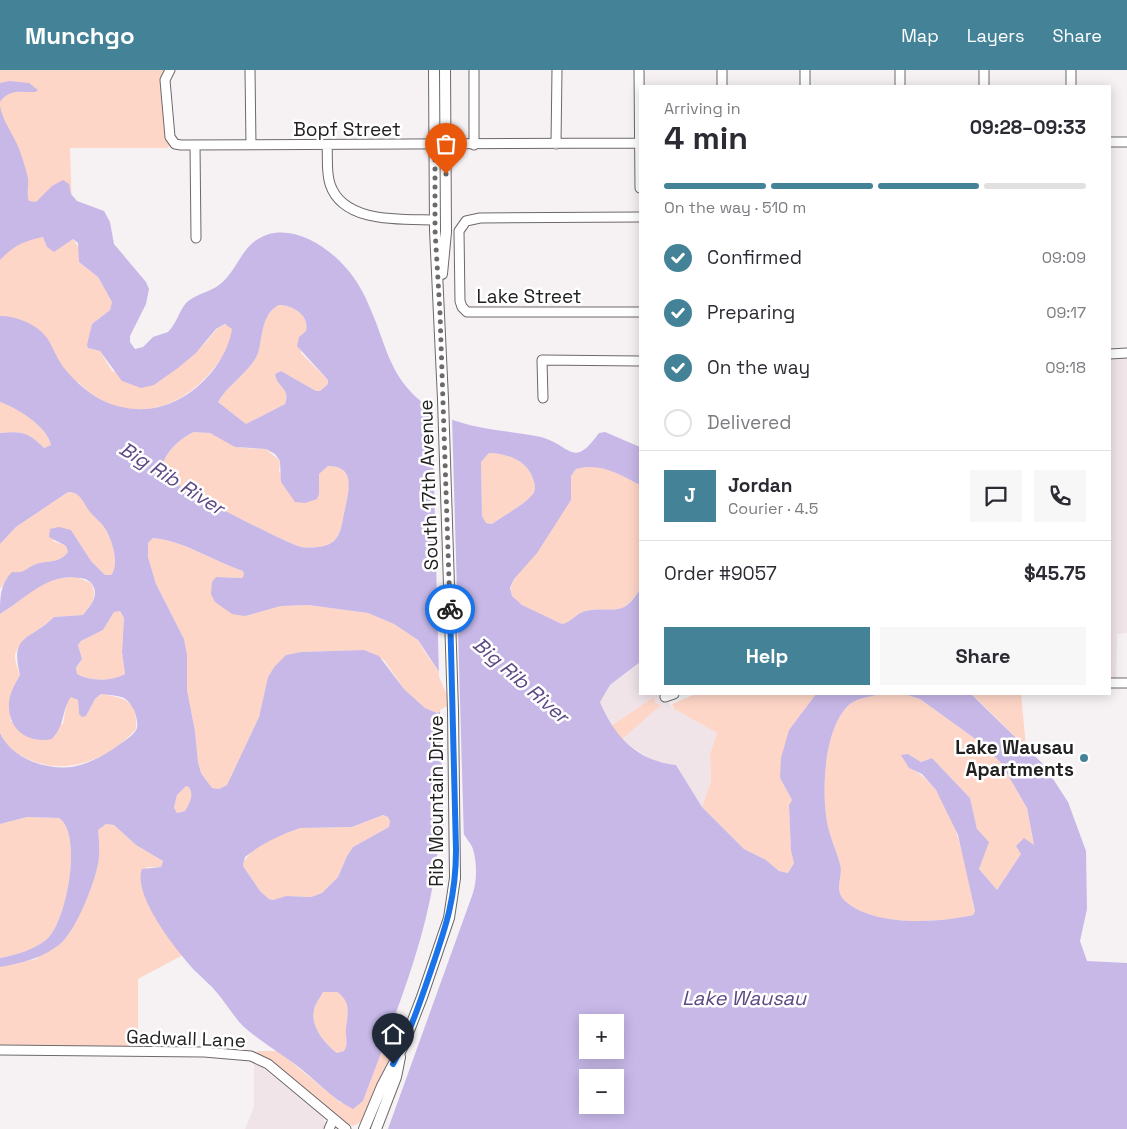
<!DOCTYPE html>
<meta charset="utf-8">
<style>
:root{--surface:#fff;--page:#f7f7f7;--text:#2b2b33;--muted:#7c7c81;--line:#e1e1e2;--accent:#438297}
body{margin:0;font-family:"Space Grotesk",sans-serif;background:var(--page);color:var(--text);height:100vh;display:flex;flex-direction:column;font-size:19px;white-space:nowrap}
*{box-sizing:border-box;margin:0}
p{font-size:16px;color:var(--muted)}
.icon{flex:none;width:28px;height:28px;fill:none;stroke:currentColor;stroke-width:2;stroke-linecap:round;stroke-linejoin:round}
.map{position:relative;flex:1;overflow:hidden}
.sheet{position:absolute;left:639px;top:15px;width:472px;height:610px;display:flex;flex-direction:column;background:var(--surface);border-radius:0px;box-shadow:0 2px 12px #0003}
.sheet>*{flex:none}
.tools{position:absolute;left:579px;top:944px;display:grid;gap:10px}
.tools a{display:grid;place-items:center;width:45px;height:45px;border-radius:0px;background:var(--surface);box-shadow:0 2px 12px #0003;font-size:25px}
.pin{position:absolute;display:grid;place-items:center;width:42px;height:42px;color:#fff;margin:-51px -21px;border-radius:50% 50% 50% 0;rotate:-45deg;box-shadow:0 0 5px #0007}
.pin .icon{rotate:45deg}
.courier{position:absolute;display:grid;place-items:center;width:50px;height:50px;margin:-25px;border:4px solid #1a73e8;border-radius:50%;background:#fff;color:#222;box-shadow:0 1px 6px #0007}
.headline em{font-style:normal;font-weight:700}
.headline div{display:flex;flex-direction:column-reverse}
.headline{display:flex;align-items:center;justify-content:space-between;height:85px;padding:0 25px}
h1{font-size:32px;font-weight:700;line-height:38px}
.bar{display:grid;grid-template-columns:repeat(4,1fr);gap:8px 5px;align-content:center;height:60px;padding:0 25px}
.bar i{height:6px;border-radius:4px;background:var(--line)}
.bar .active{background:var(--accent)}
.bar p{grid-column:span 4}
.line{display:flex;align-items:center;gap:12px;padding:0 25px;border-top:1px solid var(--line)}
.line div{flex:1}
.round{display:grid;place-items:center;flex:none;width:52px;height:52px;border-radius:0px;background:var(--page)}
ol{padding:0 25px;list-style:none}
li{display:flex;align-items:center;gap:15px;height:55px}
li p{margin-inline-start:auto}
li .icon{padding:5px;border-radius:50%;background:var(--accent);color:#fff;stroke-width:4}
li:last-child{color:var(--muted)}
li i{width:28px;height:28px;border:2px solid var(--line);border-radius:50%}
.cta{display:flex;gap:10px;margin-top:auto;padding:10px 25px}
.cta a{flex:1;height:58px;border-radius:0px;background:var(--accent);color:#fff;font-size:20px;font-weight:700;line-height:58px;text-align:center}
.cta a+a{background:var(--page);color:var(--text)}
header{display:flex;align-items:center;gap:30px;box-sizing:border-box;height:70px;padding:0 25px;background:var(--accent);color:#fff}
header strong{font-size:24px}
nav{display:flex;gap:28px;margin-inline-start:auto;font-size:18px}
.map>svg:first-child{display:block}
.built{fill:#f0e4e9}
.green{fill:#fed6c8}
.water{fill:#c7b8e8;fill-rule:evenodd}
.pier{fill:#f6f2f3}
.lines{fill:none;stroke-linecap:round;stroke-linejoin:round}
.minor-casing{stroke:#6d696b;stroke-width:11}
.major-casing{stroke:#6d696b;stroke-width:12}
.minor{stroke:#fff;stroke-width:9}
.major{stroke:#fff;stroke-width:10}
.done{stroke:#6c6a6a;stroke-width:5;stroke-dasharray:0 9}
.route{stroke:#1a73e8;stroke-width:6}
.poi-dot{fill:#438297;stroke:#fff;stroke-width:2}
.labels{text-anchor:middle;stroke-width:5;stroke-linejoin:round;paint-order:stroke}
.street-label{font-size:19px;fill:#222021;stroke:#fff}
.poi-label{font-size:19px;font-weight:bold;fill:#222021;stroke:#fff;text-anchor:end}
.water-label{font-size:20px;font-style:italic;fill:#5d4884;stroke:#fff}
</style>
<header>
<strong>Munchgo</strong>
<nav><a>Map</a><a>Layers</a><a>Share</a></nav>
</header>
<div class="map">
<svg width="1127" height="1059" viewBox="0 0 1127 1059">
<rect width="100%" height="100%" fill="#f6f2f3"/>
<!-- built -->
<path class="built" d="M1127,283V563L1117,564L1116,613H1110V284Z
M640,592V624H674L665,627L674,639L717,663L710,684L711,711L702,737L676,695L657,693L621,670L608,650L600,632L610,615Z
M254,991L323,1047L325,1053L323,1059H245L254,1037Z"/>
<!-- green -->
<path class="green" d="M0,0H165L162,9L167,69L170,76L167,78H70L73,169L79,178V192L98,207L112,232L110,240L92,254L88,278L100,281L112,301L154,315C174,301 192,288 208,270C213,263 219,255 229,254L233,259C230,277 220,292 208,305C172,346 117,353 78,312L0,311Z
M279,235C292,235 310,245 306,261L299,267L301,283L328,310V314L320,321H316L281,301L275,304C278,318 291,318 285,334L246,354L218,332C227,315 252,300 258,283C263,267 261,244 279,235Z
M0,332C18,338 47,356 51,375L44,378C28,362 22,361 0,363Z
M194,362L210,363L241,378L266,379L280,391L279,402L319,424V404L328,396C357,396 349,420 345,439C342,450 342,466 331,473C323,478 310,478 301,477C287,474 169,413 164,405C156,389 181,367 194,362Z
M489,383C506,383 528,391 533,409C535,414 536,419 533,424C523,436 504,445 492,454L485,453L482,446L481,392Z
M587,396C607,396 623,406 640,415V519C621,550 611,535 586,541C576,543 572,552 562,554C550,547 516,536 512,525C509,519 512,515 514,509L571,430V406L576,399Z
M68,422C81,422 84,433 90,442C95,448 102,453 106,460C112,471 120,494 111,505H105L91,491L71,460L53,471L66,476L68,482C58,495 47,489 34,495C23,501 26,503 12,503L0,519V474L16,457Z
M153,468C185,471 213,491 243,501L244,505L242,508L217,507L245,546L281,536L308,535L368,543L394,554L418,570L423,579L447,614L450,638L437,643L425,638L404,619L384,590L364,580L301,582L286,585L268,607L259,647L227,715L219,719L212,718L201,703L198,692L195,661L187,620V585L184,569L156,514L148,487V473Z
M76,507L91,513C98,527 92,533 83,545L54,547C43,558 17,570 15,586C15,591 18,600 20,605C11,622 8,633 11,652L63,654L67,632L71,626L78,630L79,644L86,646L95,629L101,624C126,628 138,631 136,659C110,689 66,707 28,689C16,684 5,675 0,663V544C18,534 33,516 52,509C59,507 68,508 76,507Z
M120,541L124,548L122,582L125,604C111,612 90,611 77,604L76,599L82,589L78,575L81,571L103,560L114,542Z
M696,624H816L789,660L780,708L792,730L789,735L791,781L794,793L788,803L779,801L766,790L744,779L702,737L711,711L710,684L717,663L674,639L672,634Z
M882,624H904L920,629L981,673L1001,693L1027,738L1034,776L1021,784L997,820L979,799L988,773L977,759L970,728L932,688L921,692L908,684L909,698C956,719 965,796 975,841L973,845C938,853 871,857 844,830C833,819 844,806 840,794C837,782 831,770 828,757C821,725 823,657 850,634C857,628 873,626 882,624Z
M971,624H1021L1026,677L977,629Z
M654,627L655,633L661,635L621,670L611,656Z
M186,716L189,717C194,726 190,732 185,741L176,743L174,739L177,725Z
M383,745L388,747L390,751L389,757L353,777L347,786L338,807L322,823L311,827L286,826L273,830L269,829L260,821L243,796C247,776 282,764 300,758L352,757Z
M27,747L59,748C83,763 67,853 46,870C33,880 16,885 0,888V754Z
M106,754L114,755L136,775L163,791L161,797H146L155,848L183,885L138,909V978L0,976V897L36,889L68,866L87,827L98,795V760Z
M323,922H337C351,932 348,942 346,958C345,967 349,973 344,981L337,983C325,974 310,956 314,940C315,934 320,928 323,922Z
M383,977H394L361,1052L353,1056L347,1054L256,984L258,981H278L341,1033L363,1031Z"/>
<!-- water -->
<path class="water" d="M9,11L29,13L38,20L35,22C21,22 8,19 0,32V13Z
M0,36C3,51 11,61 17,74C22,85 25,97 28,108C29,116 26,124 29,131L36,132L52,116L63,110L69,114L71,124L77,131L104,141L110,152L114,174L146,212L149,219L146,234L130,266V272L135,279L143,277L153,267L168,262C177,253 179,241 186,233C195,224 210,222 219,215C235,203 240,182 255,171C285,149 326,174 347,199C356,209 365,225 370,238C385,271 388,301 416,327C451,360 493,358 536,366C571,372 571,402 599,363L605,362L640,377V415C619,404 600,392 576,399L571,406V430L537,483L514,509L510,518L512,526L522,535L562,554C572,552 576,543 586,541C611,535 622,550 640,519V592L610,615L600,632C614,666 637,691 676,695L702,737L744,779L766,790L779,801L788,803L794,793L791,781L789,735L792,730L780,708L781,688L789,660L816,624H882C873,626 857,628 850,634C823,657 821,725 828,757C831,770 837,782 840,794C844,806 833,819 844,830C872,857 938,853 973,845L975,841L958,765L936,720L922,704L909,698L901,685L908,684L921,692L932,688L970,728L977,759L989,772L979,799L997,820L1021,784L1016,776L1024,768L1034,775L1027,738L1001,693L981,673L920,629L904,624H971L1044,695L1068,732L1086,781L1087,839L1080,871L1087,891L1127,893V1059H388L473,823C477,810 477,793 473,779C471,773 464,766 461,759L439,761C435,854 395,944 363,1031L353,1039C332,1029 315,1009 296,995C279,982 260,971 244,957C234,947 227,935 218,924C211,915 202,908 194,900C176,880 132,825 142,799L161,797L163,791L136,775L114,755L106,754L98,760C99,771 100,783 98,794C94,814 76,861 60,874C43,888 22,893 0,897V888C16,885 33,880 46,870C67,853 83,763 59,748L27,747L0,754V663C12,689 46,700 72,697C89,694 107,684 120,674C126,670 135,664 137,658C138,652 136,645 134,640C131,635 129,631 124,628C117,625 108,625 101,624L95,629L86,646L82,647L79,644L78,630L71,627C61,641 66,653 52,669C28,674 8,660 9,634C9,624 15,614 20,605C10,564 28,572 54,547L83,545C90,536 100,526 92,514C89,510 84,508 79,508C46,503 26,529 0,544C0,528 0,514 12,502C26,503 23,500 34,495C47,489 58,495 68,482L66,476L49,467L50,459L59,457L71,460L91,491L105,505H111C120,494 112,471 106,460C102,453 95,448 90,442C83,433 81,422 68,422L16,457L0,474V363C22,361 28,362 44,378L51,375C47,356 17,338 0,332V246C16,246 37,254 47,268C53,277 57,289 64,298C83,321 105,337 135,339C155,340 171,335 188,324C210,309 228,284 232,259L225,254L216,259L196,283L178,298L154,315L141,318L122,311L100,281L88,278L87,275L92,254L110,240L112,232L98,207L79,192L78,173L73,169L54,182L47,177L43,167C25,170 12,177 0,190ZM279,235C292,235 310,245 306,261L299,267L297,276L328,310V314L320,321H316L281,301L275,304C277,318 291,318 285,334L246,354L218,332C227,315 252,300 258,283C263,267 261,244 279,235ZM194,362L210,363L235,377L266,379L275,384L280,391L281,412L295,432L305,433L317,429L319,424V404L328,396C356,396 349,420 345,439C342,450 342,467 331,473C323,478 310,478 301,477C287,474 169,413 164,405C156,389 181,367 194,362ZM489,383C506,383 528,391 533,409C535,414 536,419 533,424C523,436 504,445 492,454L486,453L482,446L481,392ZM153,468C185,471 213,491 243,501L244,505L242,508L216,507L212,512L211,524L215,532L232,544L245,546L281,536L308,535L368,543L394,554L418,570L447,614L450,638L437,643L425,638L404,619L379,586L364,580L301,582L286,585L275,596L268,607L259,647L227,715L219,719L212,718L201,703L198,692L195,661L187,620V585L184,569L156,514L148,487V473ZM120,541L124,548L122,582L125,604C111,612 90,611 77,604L76,598L82,589L78,575L81,571L103,560L114,542ZM186,716L189,717C194,726 190,732 185,741L177,743L174,738L177,725ZM383,745L388,747L390,751L389,757L353,777L347,786L338,807L322,823L311,827L286,826L273,830L269,829L260,821L243,796L245,787C261,774 280,765 300,758L352,757ZM323,922H337C351,932 348,942 346,958C345,967 349,973 344,981L337,983C325,974 310,956 314,940C315,934 320,928 323,922ZM588,952H615V980H588ZM588,1008H615V1035H588Z"/>
<!-- pier -->
<path class="pier" d="M432,336L452,347L464,771L459,761L444,763L440,640L447,636L449,629L439,607Z"/>
<g class="lines">
<defs>
<path id="minor" d="M170,0L165,10L170,67L175,74L181,75L640,73
M250,0L251,75
M474,0V75
M639,0L640,118
M722,0V16
M805,0V16
M900,0V16
M1071,0V16
M984,16V0
M1110,72H1127
M556,74L557,0
M195,75L196,168
M327,75C328,88 326,102 330,114C343,154 402,149 435,150
M640,147L480,148L466,151L459,161L460,231L462,237L467,242H640
M1110,284L1127,283
M543,328L542,290L640,291
M1110,613H1127
M665,627L674,624
M0,980L204,982L251,986L268,994L346,1059
M329,1059L333,1050"/>
<path id="major" d="M442,204L446,162L445,0
M364,1059L382,1016L403,976L422,927L449,848L455,808L453,640L443,329L435,160L434,0
M376,1059L396,1007L400,987"/>
</defs>
<!-- minor casing -->
<use href="#minor" class="minor-casing"/>
<!-- major casing -->
<use href="#major" class="major-casing"/>
<!-- minor -->
<use href="#minor" class="minor"/>
<!-- major -->
<use href="#major" class="major"/>
</g>
<g class="lines">
<!-- done -->
<path class="done" d="M446,104L445,75H435V160L440,243L450,539"/>
<!-- route -->
<path class="route" d="M393,994C408,967 418,938 428,909C444,862 456,831 456,780L450,539"/>
</g>
<!-- markers -->
<circle class="poi-dot" cx="1084" cy="688" r="5"/>
<g class="labels">
<!-- street labels -->
<g class="street-label">
<text x="347" y="66">Bopf Street</text>
<text x="529" y="233">Lake Street</text>
<text transform="translate(428 415) rotate(-92)" y="7">South 17th Avenue</text>
<text transform="translate(436 731) rotate(-90)" y="7">Rib Mountain Drive</text>
<text transform="translate(186 968) rotate(2)" y="7">Gadwall Lane</text>
</g>
<!-- poi labels -->
<g class="poi-label">
<text x="1074" y="684">Lake Wausau<tspan x="1074" dy="22">Apartments</tspan></text>
</g>
<!-- water labels -->
<g class="water-label">
<text transform="translate(172 408) rotate(32)" y="7">Big Rib River</text>
<text transform="translate(521 610) rotate(41)" y="7">Big Rib River</text>
<text x="744" y="935">Lake Wausau</text>
</g>
</g>
</svg>
<div class="tools">
<a>+</a>
<a>−</a>
</div>
<div class="pin" style="left:446px;top:104px;background:#ea580c"><svg class="icon" aria-label="bag" viewBox="0 0 24 24"><path d="M5 8h14l-1 12H6zM9 8a3 3 0 0 1 6 0"/></svg></div>
<div class="pin" style="left:393px;top:994px;background:#1f2937"><svg class="icon" aria-label="home" viewBox="0 0 24 24"><path d="M3 11l9-7 9 7M6 9v11h12V9"/></svg></div>
<div class="courier" style="left:450px;top:539px"><svg class="icon" aria-label="bike" viewBox="0 0 24 24"><circle cx="6" cy="16" r="4"/><circle cx="18" cy="16" r="4"/><path d="M6 16l4-8h5l3 8M10 8l3 8H6M13 5h3"/></svg></div>
<section class="sheet">
<div class="headline"><div><h1>4 min</h1><p>Arriving in</p></div><em>09:28–09:33</em></div>
<div class="bar"><i class="active"></i><i class="active"></i><i class="active"></i><i></i><p>On the way · 510 m</p></div>
<ol>
<li><svg class="icon" aria-label="check" viewBox="0 0 24 24"><path d="M5 12l5 5 9-10"/></svg>Confirmed<p>09:09</p></li>
<li><svg class="icon" aria-label="check" viewBox="0 0 24 24"><path d="M5 12l5 5 9-10"/></svg>Preparing<p>09:17</p></li>
<li><svg class="icon" aria-label="check" viewBox="0 0 24 24"><path d="M5 12l5 5 9-10"/></svg>On the way<p>09:18</p></li>
<li><i></i>Delivered</li>
</ol>
<div class="line" style="height:90px"><b class="round" style="background:var(--accent);color:#fff">J</b><div><b>Jordan</b><p>Courier · 4.5</p></div><a class="round"><svg class="icon" aria-label="chat" viewBox="0 0 24 24"><path d="M4 5h16v11H9l-5 4z"/></svg></a><a class="round"><svg class="icon" aria-label="phone" viewBox="0 0 24 24"><path d="M5 4h4l2 5-3 2q2 4 5 5l2-3 5 2v4C11 20 4 13 5 4z"/></svg></a></div>
<div class="line" style="height:65px"><div>Order #9057</div><b>$45.75</b></div>
<div class="cta"><a>Help</a><a>Share</a></div>
</section>
</div>
